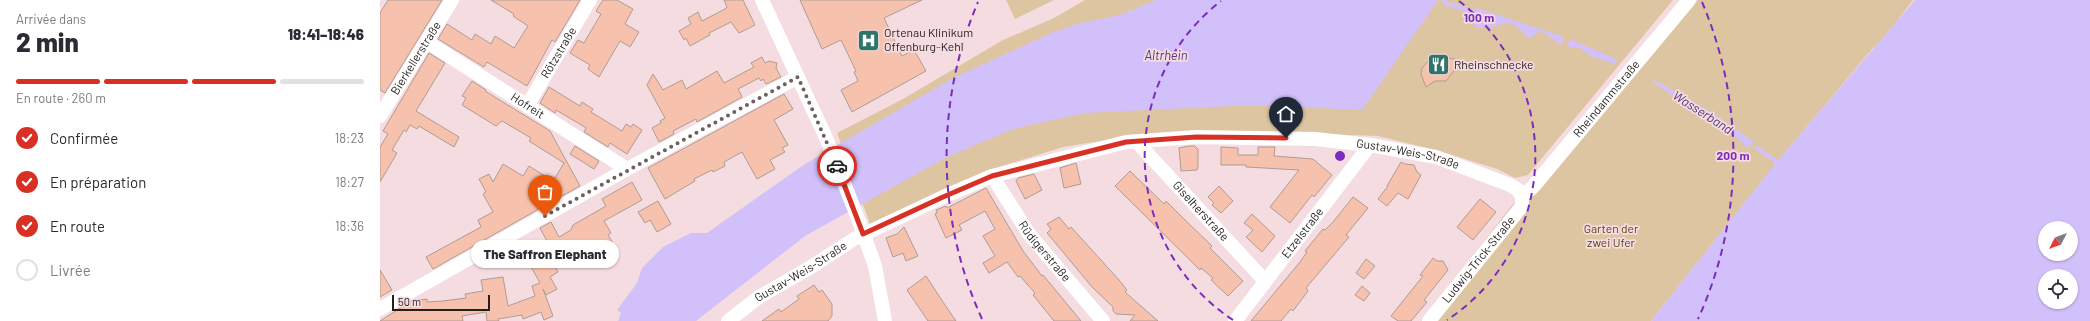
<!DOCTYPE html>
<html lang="fr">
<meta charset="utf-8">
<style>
:root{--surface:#fff;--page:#f2f2f3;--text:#2b2b33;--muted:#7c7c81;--line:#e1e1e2;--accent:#d93025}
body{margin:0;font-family:Barlow,sans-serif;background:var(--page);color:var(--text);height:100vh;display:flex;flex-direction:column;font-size:15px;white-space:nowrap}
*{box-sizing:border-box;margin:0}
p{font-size:13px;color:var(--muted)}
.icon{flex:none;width:22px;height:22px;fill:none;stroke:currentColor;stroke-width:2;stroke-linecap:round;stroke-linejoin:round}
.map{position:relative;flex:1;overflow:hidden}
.side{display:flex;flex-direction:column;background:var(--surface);width:380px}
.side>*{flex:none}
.needle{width:26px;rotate:228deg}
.buttons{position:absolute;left:1658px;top:221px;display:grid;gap:8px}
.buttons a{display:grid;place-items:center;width:40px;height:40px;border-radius:50%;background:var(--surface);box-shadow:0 1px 3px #0004;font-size:20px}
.scale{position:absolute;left:12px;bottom:10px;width:98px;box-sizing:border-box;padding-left:4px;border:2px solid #251d1e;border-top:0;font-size:11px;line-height:14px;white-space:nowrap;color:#251d1e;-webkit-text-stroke:3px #f5dce0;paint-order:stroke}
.pin{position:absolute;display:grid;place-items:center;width:34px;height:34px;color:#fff;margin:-41px -17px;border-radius:50% 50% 50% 0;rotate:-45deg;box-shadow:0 0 4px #0007}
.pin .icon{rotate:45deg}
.courier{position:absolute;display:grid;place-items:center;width:40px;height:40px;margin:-20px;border:3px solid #d93025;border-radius:50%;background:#fff;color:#222;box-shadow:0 1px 5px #0007}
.bubble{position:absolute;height:28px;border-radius:14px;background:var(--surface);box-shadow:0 1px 3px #0004;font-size:13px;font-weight:800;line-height:28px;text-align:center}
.headline em{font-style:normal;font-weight:800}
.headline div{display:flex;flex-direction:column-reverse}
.headline{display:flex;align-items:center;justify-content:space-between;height:68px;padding:0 16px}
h1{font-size:26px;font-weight:800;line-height:30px}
.bar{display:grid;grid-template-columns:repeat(4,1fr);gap:6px 4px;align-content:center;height:48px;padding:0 16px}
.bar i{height:5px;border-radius:3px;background:var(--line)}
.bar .current{background:var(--accent)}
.bar p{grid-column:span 4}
ol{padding:0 16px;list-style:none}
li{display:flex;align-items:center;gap:12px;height:44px}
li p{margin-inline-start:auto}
li .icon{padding:4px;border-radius:50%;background:var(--accent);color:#fff;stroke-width:4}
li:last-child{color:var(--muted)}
li i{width:22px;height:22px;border:2px solid var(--line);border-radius:50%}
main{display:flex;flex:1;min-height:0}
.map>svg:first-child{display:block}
.green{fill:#ddc5a2}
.water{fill:#d2c0fb;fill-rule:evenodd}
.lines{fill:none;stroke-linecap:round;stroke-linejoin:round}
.stream{stroke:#d2c0fb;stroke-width:4}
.building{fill:#f7c2ad;stroke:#b09b93}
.minor{stroke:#fff;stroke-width:14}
.done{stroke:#6e6062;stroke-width:4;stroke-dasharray:0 7.2}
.route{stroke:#d93025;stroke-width:5}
.ring{fill:none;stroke:#7b2cbf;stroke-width:2;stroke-dasharray:7 5}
.labels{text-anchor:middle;stroke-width:3.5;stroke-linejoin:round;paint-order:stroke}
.poi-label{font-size:12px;fill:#251d1e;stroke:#f5dce0;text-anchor:start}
.street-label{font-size:12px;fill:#251d1e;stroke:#f5dce0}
.park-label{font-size:12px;fill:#5d4318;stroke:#f5dce0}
.water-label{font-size:13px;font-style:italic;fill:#52387e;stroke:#f5dce0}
.centre{fill:#7b2cbf;stroke:#f5dce0;stroke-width:2}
.ring-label{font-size:12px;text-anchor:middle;font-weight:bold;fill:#7b2cbf;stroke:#f5dce0;stroke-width:3.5;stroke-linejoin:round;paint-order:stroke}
</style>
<main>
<section class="side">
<div class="headline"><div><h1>2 min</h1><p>Arrivée dans</p></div><em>18:41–18:46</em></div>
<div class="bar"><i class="current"></i><i class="current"></i><i class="current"></i><i></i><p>En route · 260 m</p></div>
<ol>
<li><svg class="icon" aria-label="check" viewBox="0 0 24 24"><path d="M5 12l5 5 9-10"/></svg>Confirmée<p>18:23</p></li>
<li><svg class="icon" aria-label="check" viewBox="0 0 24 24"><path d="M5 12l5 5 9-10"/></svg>En préparation<p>18:27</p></li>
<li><svg class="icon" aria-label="check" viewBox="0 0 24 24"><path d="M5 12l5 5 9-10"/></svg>En route<p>18:36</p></li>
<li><i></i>Livrée</li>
</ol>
</section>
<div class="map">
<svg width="1710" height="321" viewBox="0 0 1710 321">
<rect width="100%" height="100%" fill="#f5dce0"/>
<!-- green -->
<path class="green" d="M626,0H674L635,19Z
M705,0H1293L1148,175L1135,178L1117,169L1059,151L998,136L881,132L758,135L683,147L622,166L561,192L493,232L457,133L523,99L623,40L674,18Z
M1318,0H1533L1501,42L1493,48L1397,162L1271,321H1042L1133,204L1160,190Z"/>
<!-- water -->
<path class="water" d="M776,0H1058L982,110L873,105L705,113L633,129L567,157L425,236L316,321H238L241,313L237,310L257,283L262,268L283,247L311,233H327L425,164L575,77L674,32L697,24L740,15Z
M1535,0H1710V321H1271L1399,159ZM1665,228H1691V254H1665ZM1665,276H1691V302H1665Z
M1097,8L1184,37L1181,45L1161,31L1150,38C1143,34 1138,26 1132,24C1120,21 1109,32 1094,26L1095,10Z
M1190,39L1238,60L1235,64L1211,56L1200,48L1188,47Z
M1275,80L1334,114L1374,142L1368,148L1352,133L1341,129L1333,116L1318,111L1304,100L1296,98L1273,82Z"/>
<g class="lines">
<!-- stream -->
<path class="stream" d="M1063,0L1067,4L1098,13
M1377,148L1397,162"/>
</g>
<!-- building -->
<path class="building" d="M8,0H62L5,93L0,90V13Z
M111,0H200L175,42L172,40L147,86L107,62L104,67L58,39L67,24L92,40L95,34L111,44L115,36L134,48L148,26L133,16L134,14Z
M223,0H237L253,9L245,24L259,32L250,47L240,41L219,77L208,69L210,65L190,53L198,40L204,43L221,14L216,11Z
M344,0H363L375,25L359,33L351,22L329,33L330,35L310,46L306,38L304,40L299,31L311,24L308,18L318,12L322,21L345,9L347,7Z
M420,0H542L504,18L522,56L534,50L546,71L472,112L461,90L478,81L474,72L476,71L461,40L442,49Z
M49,53L65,63L36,111L79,137L74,147L39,126L37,129L30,125L26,132L24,130L12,150L17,153L0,182V147L8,134L3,131Z
M1059,56L1078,60L1076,68L1066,81H1055L1046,87L1041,74L1042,68L1050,59Z
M382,57L385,63L389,61L397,63L396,68L401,77L386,84L383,79L381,81L379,78L358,89L362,97L317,122L316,119L293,131L294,134L279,142L272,128L281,123L280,121L285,118L267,85L273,74L283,90L302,80L306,89L337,71L344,83L374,67L371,63Z
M92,81L106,90L105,91L170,131L200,186L173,201L164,185L157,210L53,269L46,257L101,227L98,220L113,212L103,194L106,192L99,179L109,174L113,182L123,164L143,176L149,166L173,181L184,163L149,141L151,138L122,121L116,126L82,105L86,98L82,96Z
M169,87L200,106L202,102L213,109L211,112L242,131L246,124L251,127L253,124L262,130L247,154L230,143L228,147L204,132L206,128L203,126L176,110L175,113L160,103Z
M404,94L413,109L394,120L408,145L402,148L405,152L390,160L395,169L377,179L362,152L344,162L345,166L333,172L332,170L314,179L315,181L285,199L268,168Z
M195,146L219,161L214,169L190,154Z
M809,146H815L818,149V167L817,170L801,171L799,148Z
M841,147L858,148V155H878V147H895L894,156L933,159L952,175L934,197L932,195L910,223L890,207L919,170L866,167V165H841Z
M1021,162L1025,164L1034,165L1037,172L1041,175L1028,199L1018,193L1007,206L998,199L1008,186H1007Z
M696,163L701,184L684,188L680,168Z
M750,171L784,204L786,201L805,220L832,246L830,248L863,281L848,296L831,280L833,278L821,268L820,270L735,186Z
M654,174L662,190L645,199L636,181L638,178Z
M252,182L262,200L224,221L231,233L228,235L233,243L206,259H202L194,244L175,256L179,261L174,264L178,272L170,277L177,289L166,295L163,289L173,316L164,320L161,312L143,319L142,315L118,319L119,321H107L106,312L82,316L83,321H0L31,301L47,299V302L63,301L86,298L85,294L103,291L101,280L123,277L128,306L155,296L152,286L160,283L144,254L167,241L160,228L171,222L179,237L191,230L193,225L226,206L222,199Z
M839,186L853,201L841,213L832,205L834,203L828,197Z
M606,188L643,251L662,276L663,275L701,321H674L653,295L655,293L640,276L638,277L627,262L609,273L603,263L615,256L603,236L615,229L605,211L579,225L582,230L566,238L555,214L557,213L556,210L566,206L567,208Z
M973,197L988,208L966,235L969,237L926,288L928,291L913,311L911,309L901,321H871L920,262L927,252L925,251L943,229L945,230L953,222Z
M1100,199L1116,212L1093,240L1077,227Z
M278,201L291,224L277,232L270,220L265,223L258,212Z
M872,214L895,236L882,252L866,237L873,230L864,223Z
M679,217L689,229L691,227L739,280L747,290L745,292L778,321H750L755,315L736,314L733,311V307L712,287L668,234L667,233L671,229L667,224Z
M524,227L538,256L526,261L523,253L513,257L506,238L517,234Z
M1053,258L1057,261H1063L1068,270L1044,300L1047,302L1031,321H1018L1011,316L1043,276L1040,275Z
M986,259L995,266L984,279L976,273Z
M0,270L12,290L0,297Z
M546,276L563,302L576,321H548L527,290Z
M434,285L439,292L442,290L452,304V316L448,321H382L399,309L401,312L419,299L417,296Z
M982,286L990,293L984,301L975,295Z"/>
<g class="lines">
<!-- minor -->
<g class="minor">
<path d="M382,0L447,140L479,221L495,266L505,321"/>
<path id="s1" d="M47,42L247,169"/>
<path id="s2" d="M147,106L210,0"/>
<path id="s3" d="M0,116L72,0"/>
<path id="s4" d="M757,142L885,281"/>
<path id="s5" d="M612,176L649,234L723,321"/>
<path id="s6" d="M1142,196L1152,188L1309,0"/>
<path d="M0,309L247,169L418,77"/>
<path id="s7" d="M348,321L379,297L431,267L474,239L563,197L612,176L746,142L816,137L935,139L990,145L1056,157L1130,185L1138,190L1142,196"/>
<path id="s8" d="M855,321L990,145"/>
<path id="s9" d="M1049,321L1142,206V196"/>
</g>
</g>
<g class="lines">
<!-- done -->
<path class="done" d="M165,216L418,77L457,166"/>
<!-- route -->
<path class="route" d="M457,166L483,234L563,197L612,176L746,142L816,137L906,138"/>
</g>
<!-- distance rings -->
<g class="ring">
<path d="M853 320A196 196 0 0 1 841 1M1079 1A196 196 0 0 1 1067 320"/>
<path d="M602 319A393 393 0 0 1 598 2M1322 2A393 393 0 0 1 1318 319"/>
</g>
<!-- icons -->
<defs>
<symbol id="hospital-square" viewBox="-11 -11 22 22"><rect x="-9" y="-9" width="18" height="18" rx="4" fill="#2f7468" stroke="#f5dce0"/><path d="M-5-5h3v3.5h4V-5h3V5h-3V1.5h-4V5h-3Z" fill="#fff"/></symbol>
<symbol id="restaurant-square" viewBox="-11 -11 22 22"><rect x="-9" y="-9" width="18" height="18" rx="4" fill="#2f7468" stroke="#f5dce0"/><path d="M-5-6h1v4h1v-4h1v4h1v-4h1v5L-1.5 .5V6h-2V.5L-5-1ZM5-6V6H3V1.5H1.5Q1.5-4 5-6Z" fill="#fff"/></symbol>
</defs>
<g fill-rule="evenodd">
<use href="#hospital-square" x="476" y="28" width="25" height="25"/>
<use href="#restaurant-square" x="1046" y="52" width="25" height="25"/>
</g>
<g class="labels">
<!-- poi labels -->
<g class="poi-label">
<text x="504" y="37">Ortenau Klinikum<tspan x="504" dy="14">Offenburg-Kehl</tspan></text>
<text x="1074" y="69">Rheinschnecke</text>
</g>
<!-- street labels -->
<g class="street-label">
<text dy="4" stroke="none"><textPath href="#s2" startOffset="62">Rötzstraße</textPath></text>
<text dy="4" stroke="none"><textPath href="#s3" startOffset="68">Bierkellerstraße</textPath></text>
<text dy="4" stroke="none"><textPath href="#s6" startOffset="129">Rheindammstraße</textPath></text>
<text dy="4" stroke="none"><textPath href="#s1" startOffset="119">Hofreit</textPath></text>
<text dy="4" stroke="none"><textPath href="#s7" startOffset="724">Gustav-Weis-Straße</textPath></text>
<text dy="4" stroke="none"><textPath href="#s4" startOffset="94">Giselherstraße</textPath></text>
<text dy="4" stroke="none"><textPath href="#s8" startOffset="111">Etzelstraße</textPath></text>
<text dy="4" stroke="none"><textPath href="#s5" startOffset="92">Rüdigerstraße</textPath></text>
<text dy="4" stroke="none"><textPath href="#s9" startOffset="79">Ludwig-Trick-Straße</textPath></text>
<text dy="4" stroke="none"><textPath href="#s7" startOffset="88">Gustav-Weis-Straße</textPath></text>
</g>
<!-- park labels -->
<g class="park-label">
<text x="1231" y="233">Garten der<tspan x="1231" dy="14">zwei Ufer</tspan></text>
</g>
<!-- water labels -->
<g class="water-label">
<text x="786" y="60">Altrhein</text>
<text transform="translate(1323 112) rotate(33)" y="5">Wasserband</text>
</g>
</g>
<circle cx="960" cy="156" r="6" class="centre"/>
<g class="ring-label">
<text x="1099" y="22">100 m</text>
<text x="1353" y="160">200 m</text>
</g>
</svg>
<div class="buttons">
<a><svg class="needle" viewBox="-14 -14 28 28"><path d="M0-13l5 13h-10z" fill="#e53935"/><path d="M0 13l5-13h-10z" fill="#7c7c81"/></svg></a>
<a><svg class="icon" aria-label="locate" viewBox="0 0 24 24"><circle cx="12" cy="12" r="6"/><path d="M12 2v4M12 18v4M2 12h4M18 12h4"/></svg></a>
</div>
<div class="scale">50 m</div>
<div class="pin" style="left:165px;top:216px;background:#ea580c"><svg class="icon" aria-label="bag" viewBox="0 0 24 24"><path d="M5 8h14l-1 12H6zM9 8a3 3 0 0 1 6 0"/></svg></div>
<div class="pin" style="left:906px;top:138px;background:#1f2937"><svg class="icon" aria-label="home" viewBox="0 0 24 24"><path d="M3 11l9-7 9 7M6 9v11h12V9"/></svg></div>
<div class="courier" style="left:457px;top:166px"><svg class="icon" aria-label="car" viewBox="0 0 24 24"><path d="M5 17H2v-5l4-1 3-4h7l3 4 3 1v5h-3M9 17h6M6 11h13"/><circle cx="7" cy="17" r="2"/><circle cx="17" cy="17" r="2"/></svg></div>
<div class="bubble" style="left:91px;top:240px;width:148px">The Saffron Elephant</div>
</div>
</main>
